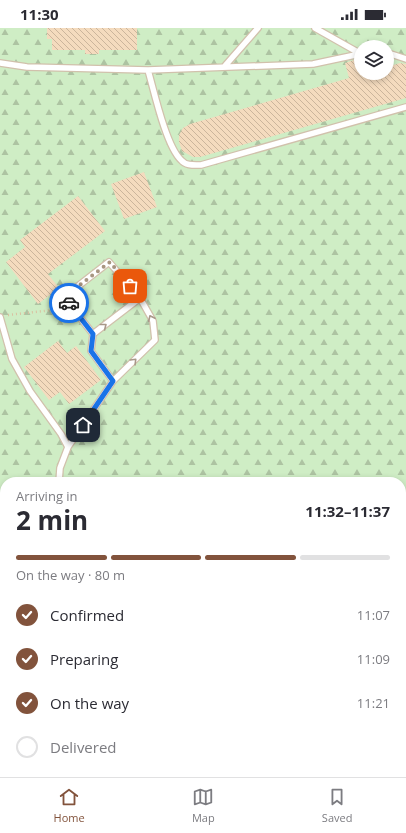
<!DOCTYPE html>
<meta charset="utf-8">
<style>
:root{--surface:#fff;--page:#f7f7f7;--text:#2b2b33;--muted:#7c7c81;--line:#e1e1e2;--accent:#82533c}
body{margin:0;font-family:"Open Sans",sans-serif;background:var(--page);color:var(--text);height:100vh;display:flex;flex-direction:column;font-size:15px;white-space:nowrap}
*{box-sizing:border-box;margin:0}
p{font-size:13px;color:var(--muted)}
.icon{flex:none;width:22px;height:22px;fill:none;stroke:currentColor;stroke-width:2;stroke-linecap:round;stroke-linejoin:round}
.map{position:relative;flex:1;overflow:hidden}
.details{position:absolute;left:0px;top:449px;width:406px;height:300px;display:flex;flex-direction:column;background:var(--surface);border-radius:16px 16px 0 0;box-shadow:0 2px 6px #0003}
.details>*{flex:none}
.fabs{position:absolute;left:354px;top:12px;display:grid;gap:8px}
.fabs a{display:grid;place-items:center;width:40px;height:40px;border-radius:50%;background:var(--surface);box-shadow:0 2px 6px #0003;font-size:20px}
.pin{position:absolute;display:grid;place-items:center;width:34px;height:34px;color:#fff;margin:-17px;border-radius:8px;box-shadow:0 2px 6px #0006}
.courier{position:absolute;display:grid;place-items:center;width:40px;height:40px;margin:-20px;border:3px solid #1a73e8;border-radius:50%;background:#fff;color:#222;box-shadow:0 1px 5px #0007}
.summary em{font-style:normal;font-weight:700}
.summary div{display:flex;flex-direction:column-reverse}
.summary{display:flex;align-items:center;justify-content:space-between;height:68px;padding:0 16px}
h1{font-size:26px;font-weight:700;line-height:30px}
.bar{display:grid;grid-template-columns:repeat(4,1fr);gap:6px 4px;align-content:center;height:48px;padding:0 16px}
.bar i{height:5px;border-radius:3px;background:var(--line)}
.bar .current{background:var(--accent)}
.bar p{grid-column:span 4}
ol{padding:0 16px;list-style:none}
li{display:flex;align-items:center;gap:12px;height:44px}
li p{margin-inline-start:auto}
li .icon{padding:4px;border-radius:50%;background:var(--accent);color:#fff;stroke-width:4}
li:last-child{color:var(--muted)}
li i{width:22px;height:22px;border:2px solid var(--line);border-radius:50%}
.status{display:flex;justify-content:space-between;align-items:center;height:28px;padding:0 20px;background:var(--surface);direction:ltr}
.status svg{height:11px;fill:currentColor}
.dock{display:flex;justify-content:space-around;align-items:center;height:56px;border-top:1px solid var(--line);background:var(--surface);font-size:11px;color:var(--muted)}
.dock a{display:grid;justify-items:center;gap:2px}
.dock .current{color:var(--accent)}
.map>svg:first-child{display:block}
.education{fill:#f5e4fa}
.grass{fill:#cfedc5}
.forest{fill:url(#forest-firs);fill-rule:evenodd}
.building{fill:url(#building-back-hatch)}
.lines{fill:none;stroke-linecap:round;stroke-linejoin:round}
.service-casing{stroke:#d1c1ac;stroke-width:8}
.minor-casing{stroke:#d1c1ac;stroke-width:13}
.tertiary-casing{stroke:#d1c1ac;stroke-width:16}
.path{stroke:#dabfa0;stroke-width:2.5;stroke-dasharray:1 3;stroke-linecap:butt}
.service{stroke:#fff;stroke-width:5.5}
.minor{stroke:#fff;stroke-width:11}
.tertiary{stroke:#fff;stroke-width:14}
.oneway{stroke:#a99889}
.done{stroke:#a89681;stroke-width:4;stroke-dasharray:0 7.2}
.route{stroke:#1a73e8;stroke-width:5}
</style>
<div class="status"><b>11:30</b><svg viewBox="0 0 49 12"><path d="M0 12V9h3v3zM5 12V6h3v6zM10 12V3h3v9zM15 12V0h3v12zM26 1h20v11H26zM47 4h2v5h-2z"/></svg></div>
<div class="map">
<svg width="406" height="749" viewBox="0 0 406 749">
<defs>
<pattern id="forest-firs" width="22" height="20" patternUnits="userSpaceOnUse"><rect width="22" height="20" fill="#cfedc5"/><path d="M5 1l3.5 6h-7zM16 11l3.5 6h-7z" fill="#adc3a2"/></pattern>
<pattern id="building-back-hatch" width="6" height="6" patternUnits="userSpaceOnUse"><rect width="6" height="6" fill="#f4dbbe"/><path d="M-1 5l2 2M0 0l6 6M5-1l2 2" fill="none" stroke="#cbb59c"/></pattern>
</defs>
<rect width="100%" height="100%" fill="#fdf8e8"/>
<!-- education -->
<path class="education" d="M401,534L406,536V674L401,676Z"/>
<!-- grass -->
<path class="grass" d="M5,614V744H48V749H0V617Z
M126,744H227L229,749H126Z"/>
<!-- forest -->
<path class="forest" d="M0,0H406V523H401V454H5V518L0,517ZM361,19H387V45H361Z
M401,734L406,739V749H344L348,744H401Z
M236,744H332L330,749H239Z"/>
<!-- building -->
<path class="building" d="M47,0H137V22H99V26H85V22H52V11H47Z
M357,31L361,45H387V39L400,35L406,36V70L200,129H193L182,123L179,114V107L183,100L190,96L349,50L345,35Z
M144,144L157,179L124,191L111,156Z
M78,168L105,203L48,246L59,260L38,276L6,234L25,219L20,212Z
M58,313L67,325L76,318L101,352L69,376L60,364L49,372L24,339Z"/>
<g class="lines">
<defs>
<path id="service" d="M315,0L361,26
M387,26H391L406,31
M0,35L27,39L148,42L313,36L360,26
M224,39L258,0
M148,42C154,63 166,118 181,132C186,138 194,137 201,137L406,79
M0,289L12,331L30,363L61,406L68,419
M93,306L91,323L113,353
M59,454L60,440L68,419L113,353L155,312L153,293L140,270L109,234L64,269L93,306L140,270
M216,744L218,749
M47,749V744
M116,749V744"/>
<path id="minor" d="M0,538L5,540
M0,591L5,587"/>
<path id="tertiary" d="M401,710L406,707
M401,723L406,728
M333,749L337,744"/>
</defs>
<!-- service casing -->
<use href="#service" class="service-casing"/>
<!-- minor casing -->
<use href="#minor" class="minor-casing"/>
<!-- tertiary casing -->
<use href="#tertiary" class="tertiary-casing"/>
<!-- path -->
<path class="path" d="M8,287L62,281"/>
<!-- service -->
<use href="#service" class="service"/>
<!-- minor -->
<use href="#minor" class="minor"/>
<!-- tertiary -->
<use href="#tertiary" class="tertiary"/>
</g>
<!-- one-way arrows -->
<defs><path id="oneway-chevron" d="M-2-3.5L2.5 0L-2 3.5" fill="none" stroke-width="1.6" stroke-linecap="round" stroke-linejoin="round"/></defs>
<g class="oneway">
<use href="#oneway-chevron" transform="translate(151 290) rotate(-115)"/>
<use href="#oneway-chevron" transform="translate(104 298) rotate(-38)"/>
<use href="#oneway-chevron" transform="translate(134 333) rotate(-45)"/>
</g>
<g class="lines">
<!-- done -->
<path class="done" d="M69,275L64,269L110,234L130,258"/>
<!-- route -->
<path class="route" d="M69,275L93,306L91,323L113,353L83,397"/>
</g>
</svg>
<div class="fabs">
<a><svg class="icon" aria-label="layers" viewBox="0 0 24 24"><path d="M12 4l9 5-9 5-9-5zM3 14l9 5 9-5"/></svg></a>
</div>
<div class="pin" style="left:130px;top:258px;background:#ea580c"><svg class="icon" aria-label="bag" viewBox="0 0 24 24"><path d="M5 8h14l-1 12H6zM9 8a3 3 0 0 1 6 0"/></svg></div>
<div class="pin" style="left:83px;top:397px;background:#1f2937"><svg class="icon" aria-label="home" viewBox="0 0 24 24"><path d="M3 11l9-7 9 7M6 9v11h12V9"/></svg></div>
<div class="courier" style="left:69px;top:275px"><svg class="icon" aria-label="car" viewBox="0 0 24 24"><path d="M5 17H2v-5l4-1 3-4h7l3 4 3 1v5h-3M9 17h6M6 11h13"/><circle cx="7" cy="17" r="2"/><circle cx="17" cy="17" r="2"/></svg></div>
<section class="details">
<div class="summary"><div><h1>2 min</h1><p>Arriving in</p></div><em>11:32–11:37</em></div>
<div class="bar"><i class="current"></i><i class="current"></i><i class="current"></i><i></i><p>On the way · 80 m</p></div>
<ol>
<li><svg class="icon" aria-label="check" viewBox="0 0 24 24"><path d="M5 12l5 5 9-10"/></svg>Confirmed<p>11:07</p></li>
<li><svg class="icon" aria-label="check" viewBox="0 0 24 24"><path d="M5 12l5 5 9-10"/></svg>Preparing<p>11:09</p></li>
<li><svg class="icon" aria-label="check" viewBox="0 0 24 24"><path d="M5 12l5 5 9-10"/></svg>On the way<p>11:21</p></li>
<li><i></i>Delivered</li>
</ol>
</section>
</div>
<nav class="dock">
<a class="current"><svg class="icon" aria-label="home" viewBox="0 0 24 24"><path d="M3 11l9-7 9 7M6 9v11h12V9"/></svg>Home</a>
<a><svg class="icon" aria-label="map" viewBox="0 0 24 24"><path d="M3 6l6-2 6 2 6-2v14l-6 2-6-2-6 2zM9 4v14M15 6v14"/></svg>Map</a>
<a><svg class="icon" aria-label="saved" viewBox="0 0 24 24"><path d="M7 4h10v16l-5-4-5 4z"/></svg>Saved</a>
</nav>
